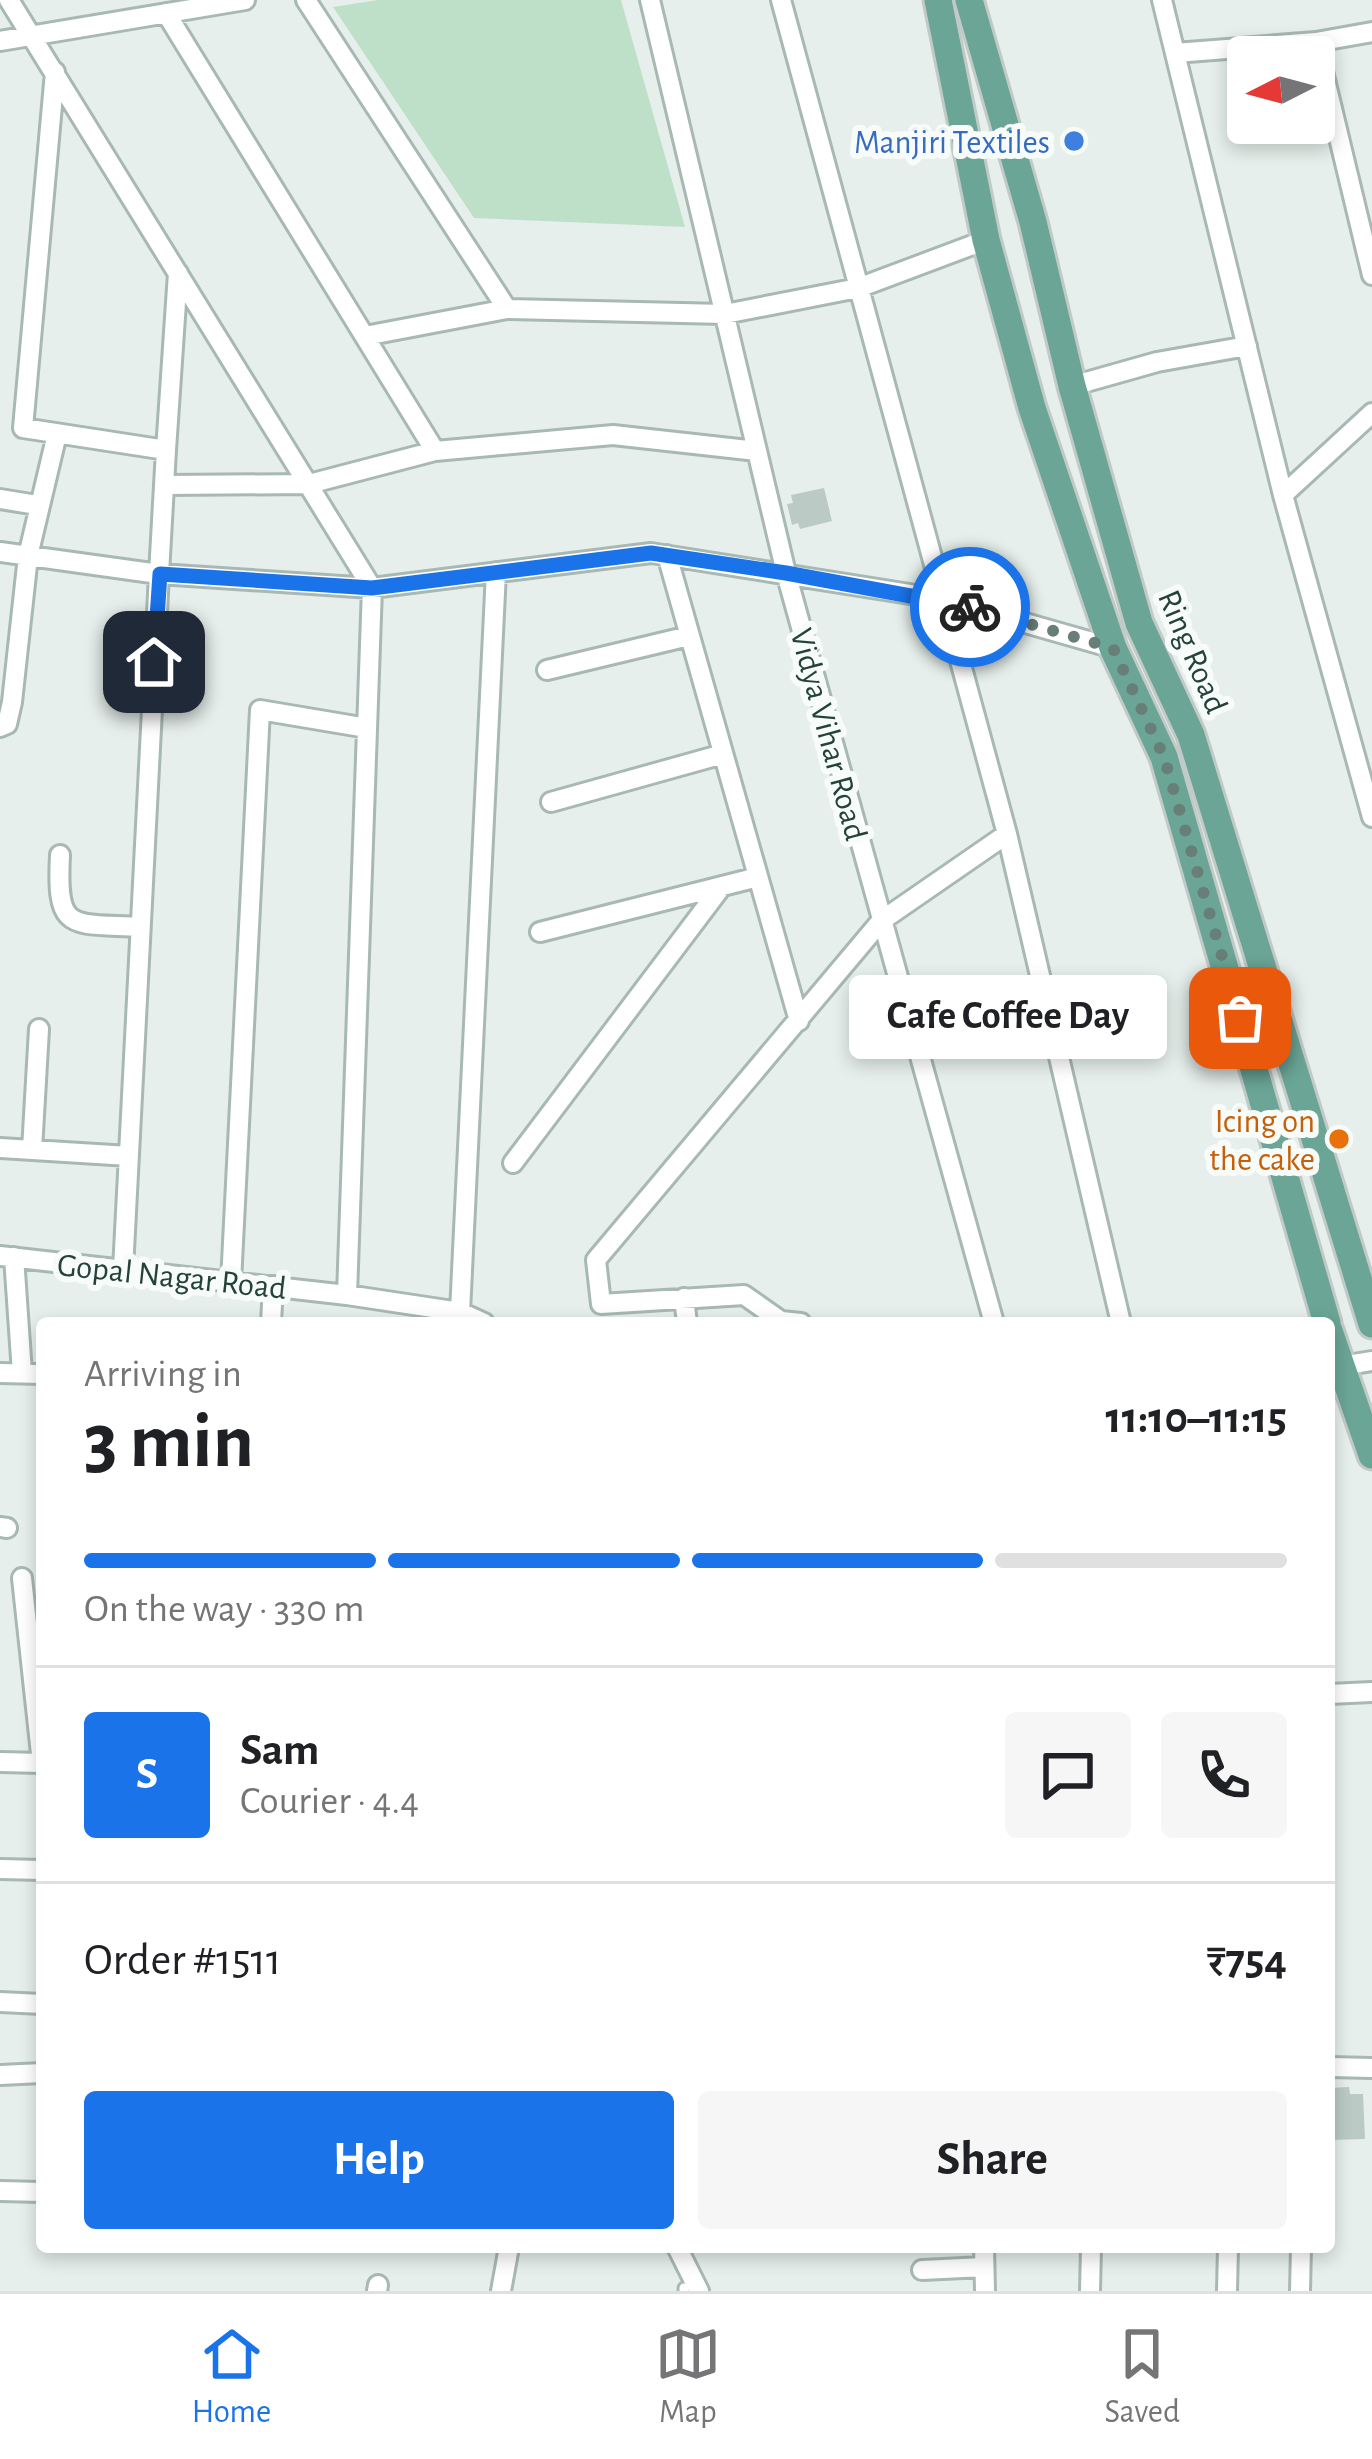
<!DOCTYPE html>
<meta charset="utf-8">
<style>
:root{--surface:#fff;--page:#f6f6f6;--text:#202124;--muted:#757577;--line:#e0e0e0;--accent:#1a73e8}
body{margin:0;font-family:"Alegreya Sans",sans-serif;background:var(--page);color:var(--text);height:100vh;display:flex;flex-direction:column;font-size:45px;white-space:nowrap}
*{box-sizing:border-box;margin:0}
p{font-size:39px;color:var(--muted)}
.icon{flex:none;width:66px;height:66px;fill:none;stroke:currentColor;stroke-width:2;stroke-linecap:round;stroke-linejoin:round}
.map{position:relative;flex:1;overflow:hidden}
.details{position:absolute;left:36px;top:1317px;width:1299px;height:936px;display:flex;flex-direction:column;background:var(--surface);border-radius:12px;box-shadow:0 6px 18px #0003}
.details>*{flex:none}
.needle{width:78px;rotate:264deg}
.controls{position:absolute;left:1227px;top:36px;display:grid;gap:24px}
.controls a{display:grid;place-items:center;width:108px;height:108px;border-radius:12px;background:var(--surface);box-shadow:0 6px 18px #0003;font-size:60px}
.pin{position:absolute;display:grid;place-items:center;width:102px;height:102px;color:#fff;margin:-51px;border-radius:24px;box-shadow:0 6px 18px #0006}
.courier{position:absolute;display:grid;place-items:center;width:120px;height:120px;margin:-60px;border:9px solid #1a73e8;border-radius:50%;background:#fff;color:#222;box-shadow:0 3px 15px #0007}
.bubble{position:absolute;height:84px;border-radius:12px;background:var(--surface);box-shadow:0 6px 18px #0003;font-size:39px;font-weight:700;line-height:84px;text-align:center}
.overview em{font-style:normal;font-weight:700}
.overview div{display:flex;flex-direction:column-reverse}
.overview{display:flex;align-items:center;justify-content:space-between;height:204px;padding:0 48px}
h1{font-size:78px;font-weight:700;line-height:90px}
.bar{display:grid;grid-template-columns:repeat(4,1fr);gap:18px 12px;align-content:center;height:144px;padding:0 48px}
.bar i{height:15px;border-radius:9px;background:var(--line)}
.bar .on{background:var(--accent)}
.bar p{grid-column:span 4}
.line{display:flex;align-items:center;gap:30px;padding:0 48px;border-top:3px solid var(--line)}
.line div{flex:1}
.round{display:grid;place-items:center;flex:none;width:126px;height:126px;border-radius:12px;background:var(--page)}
.action{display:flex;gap:24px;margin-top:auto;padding:24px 48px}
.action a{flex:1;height:138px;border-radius:12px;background:var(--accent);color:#fff;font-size:48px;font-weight:700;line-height:138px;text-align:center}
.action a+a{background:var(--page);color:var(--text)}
.dock{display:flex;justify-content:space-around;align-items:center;height:168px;border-top:3px solid var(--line);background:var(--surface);font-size:33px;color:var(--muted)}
.dock a{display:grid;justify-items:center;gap:6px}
.dock .on{color:var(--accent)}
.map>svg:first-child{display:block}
.green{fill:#bfe0c8}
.building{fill:#bbcac4}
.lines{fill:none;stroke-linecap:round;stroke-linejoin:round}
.lane-casing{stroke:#a8b8b2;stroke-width:15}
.street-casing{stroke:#a8b8b2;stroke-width:24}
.primary-casing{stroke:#c2cac8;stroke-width:33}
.lane{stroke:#fff;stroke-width:9}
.street{stroke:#fff;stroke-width:18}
.primary{stroke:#6aa596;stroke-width:27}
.done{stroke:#687f78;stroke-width:12;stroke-dasharray:0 21.6}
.route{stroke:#1a73e8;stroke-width:15}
.shop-dot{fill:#3f7fe0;stroke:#f7fbf9;stroke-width:4.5}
.food-dot{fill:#e8710a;stroke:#f7fbf9;stroke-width:4.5}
.labels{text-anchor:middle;stroke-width:12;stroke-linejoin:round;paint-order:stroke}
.shop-label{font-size:33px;fill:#366cbe;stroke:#f7fbf9;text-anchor:end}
.street-label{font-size:33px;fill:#24423a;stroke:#f7fbf9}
.food-label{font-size:33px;fill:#c56008;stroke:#f7fbf9;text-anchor:end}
</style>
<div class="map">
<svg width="1372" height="2291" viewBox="0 0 1372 2291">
<rect width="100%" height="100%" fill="#e6efeb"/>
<!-- green -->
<path class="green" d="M378,0H621L685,227L474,218L333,7Z"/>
<!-- building -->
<path class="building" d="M824,488L832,521L800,529L798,523L792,525L787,504L793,503L791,495Z
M1349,2087L1350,2094H1363L1365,2139L1329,2140V2088Z"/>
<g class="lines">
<defs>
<path id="lane" d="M684,2288V2291"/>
<path id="street" d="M9,0L372,588L347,1295
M306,0L507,309
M650,0L786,573L994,1323
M781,0L1007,834L1121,1323
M1162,0L1283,495L1372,817
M166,13L435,451
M0,41L245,0
M1316,42L1372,275
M1175,53L1316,42L1372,32
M365,336L507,309L725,314L858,288L986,240
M1072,386L1157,362L1247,346
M166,450L178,273
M164,485L309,484L435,451L613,435L757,451
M1283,495L1372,413
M0,499L37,505
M0,552L159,574L166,450L23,428L55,72
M667,555L799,1021
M547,670L689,636
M0,727L7,724L12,702L28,556L57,434
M551,802L723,754
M60,855C56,933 70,923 140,927
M540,932L758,877
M0,1148L129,1156
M32,1150L39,1029
M513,1163L722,886
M0,1256L347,1295L460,1312L484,1323
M14,1257L22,1373
M123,1270L159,574L372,588L651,553L941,599L1113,648
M231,1282L260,710L367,728
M684,1298L687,1323
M460,1312L496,572
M271,1323L273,1286
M801,1323L781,1321L744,1295L601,1304L596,1260L881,921L1007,834
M1335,1367L1372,1361
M0,1373L42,1374
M0,1527L7,1528
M1329,1694L1372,1692
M0,1762L42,1763L22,1578
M0,1869L42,1870
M0,2002L42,2004
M1329,2067L1372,2068
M0,2075L42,2073
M0,2191L42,2192
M677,2247L699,2291
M984,2247L985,2291
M922,2270L984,2267
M377,2291L378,2285
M501,2291L509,2247
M1090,2291L1091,2247
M1227,2291L1228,2247
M1300,2291L1301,2247"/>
<path id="primary" d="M938,0L986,240L1032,408L1113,648L1164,757L1327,1323
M969,0L1033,222L1072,386L1139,623L1191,735L1372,1324
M1329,1331L1372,1455"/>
</defs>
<!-- lane casing -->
<use href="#lane" class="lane-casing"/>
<!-- street casing -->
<use href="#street" class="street-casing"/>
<!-- primary casing -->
<use href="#primary" class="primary-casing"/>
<!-- lane -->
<use href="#lane" class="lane"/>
<!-- street -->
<use href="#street" class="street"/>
<!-- primary -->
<use href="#primary" class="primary"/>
</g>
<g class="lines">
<!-- done -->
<path class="done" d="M970,607L1113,648L1164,757L1240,1018"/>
<!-- route -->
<path class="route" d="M154,662L160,574L372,588L651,553L786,573L970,607"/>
</g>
<!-- markers -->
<circle class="shop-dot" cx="1074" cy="141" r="12"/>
<circle class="food-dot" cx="1339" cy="1139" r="12"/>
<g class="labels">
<!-- shop labels -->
<g class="shop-label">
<text x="1050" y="153">Manjiri Textiles</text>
</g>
<!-- street labels -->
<g class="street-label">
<text transform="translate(1194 651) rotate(67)" y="12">Ring Road</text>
<text transform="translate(830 734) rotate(75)" y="12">Vidya Vihar Road</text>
<text transform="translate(172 1275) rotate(6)" y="12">Gopal Nagar Road</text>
</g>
<!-- food labels -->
<g class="food-label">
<text x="1315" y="1132">Icing on<tspan x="1315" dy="38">the cake</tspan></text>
</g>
</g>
</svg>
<div class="controls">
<a><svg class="needle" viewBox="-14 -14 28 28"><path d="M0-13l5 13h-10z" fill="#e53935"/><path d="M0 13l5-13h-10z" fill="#757577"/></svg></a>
</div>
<div class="pin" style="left:1240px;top:1018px;background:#ea580c"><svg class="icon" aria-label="bag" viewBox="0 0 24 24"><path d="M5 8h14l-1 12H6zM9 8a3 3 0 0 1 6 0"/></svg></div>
<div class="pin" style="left:154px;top:662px;background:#1f2937"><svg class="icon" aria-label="home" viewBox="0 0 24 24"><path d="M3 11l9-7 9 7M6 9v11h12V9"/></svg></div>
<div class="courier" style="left:970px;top:607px"><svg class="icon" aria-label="bike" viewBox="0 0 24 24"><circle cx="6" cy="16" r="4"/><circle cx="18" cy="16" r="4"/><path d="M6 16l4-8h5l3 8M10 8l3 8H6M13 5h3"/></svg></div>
<div class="bubble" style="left:849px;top:975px;width:318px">Cafe Coffee Day</div>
<section class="details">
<div class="overview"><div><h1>3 min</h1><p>Arriving in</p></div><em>11:10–11:15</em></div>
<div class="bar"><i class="on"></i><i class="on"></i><i class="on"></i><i></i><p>On the way · 330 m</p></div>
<div class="line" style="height:216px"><b class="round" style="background:var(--accent);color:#fff">S</b><div><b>Sam</b><p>Courier · 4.4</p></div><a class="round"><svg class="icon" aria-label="chat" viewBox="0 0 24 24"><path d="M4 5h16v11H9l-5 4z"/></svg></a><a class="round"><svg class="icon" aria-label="phone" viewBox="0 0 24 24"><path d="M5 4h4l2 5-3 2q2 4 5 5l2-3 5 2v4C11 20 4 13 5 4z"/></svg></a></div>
<div class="line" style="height:156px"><div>Order #1511</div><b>₹754</b></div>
<div class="action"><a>Help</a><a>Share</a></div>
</section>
</div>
<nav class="dock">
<a class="on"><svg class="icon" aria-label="home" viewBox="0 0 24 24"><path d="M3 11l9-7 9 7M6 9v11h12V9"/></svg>Home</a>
<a><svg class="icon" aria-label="map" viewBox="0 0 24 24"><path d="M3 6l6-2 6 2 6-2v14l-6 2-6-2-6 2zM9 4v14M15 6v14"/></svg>Map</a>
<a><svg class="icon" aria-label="saved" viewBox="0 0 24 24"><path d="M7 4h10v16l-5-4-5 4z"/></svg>Saved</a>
</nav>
